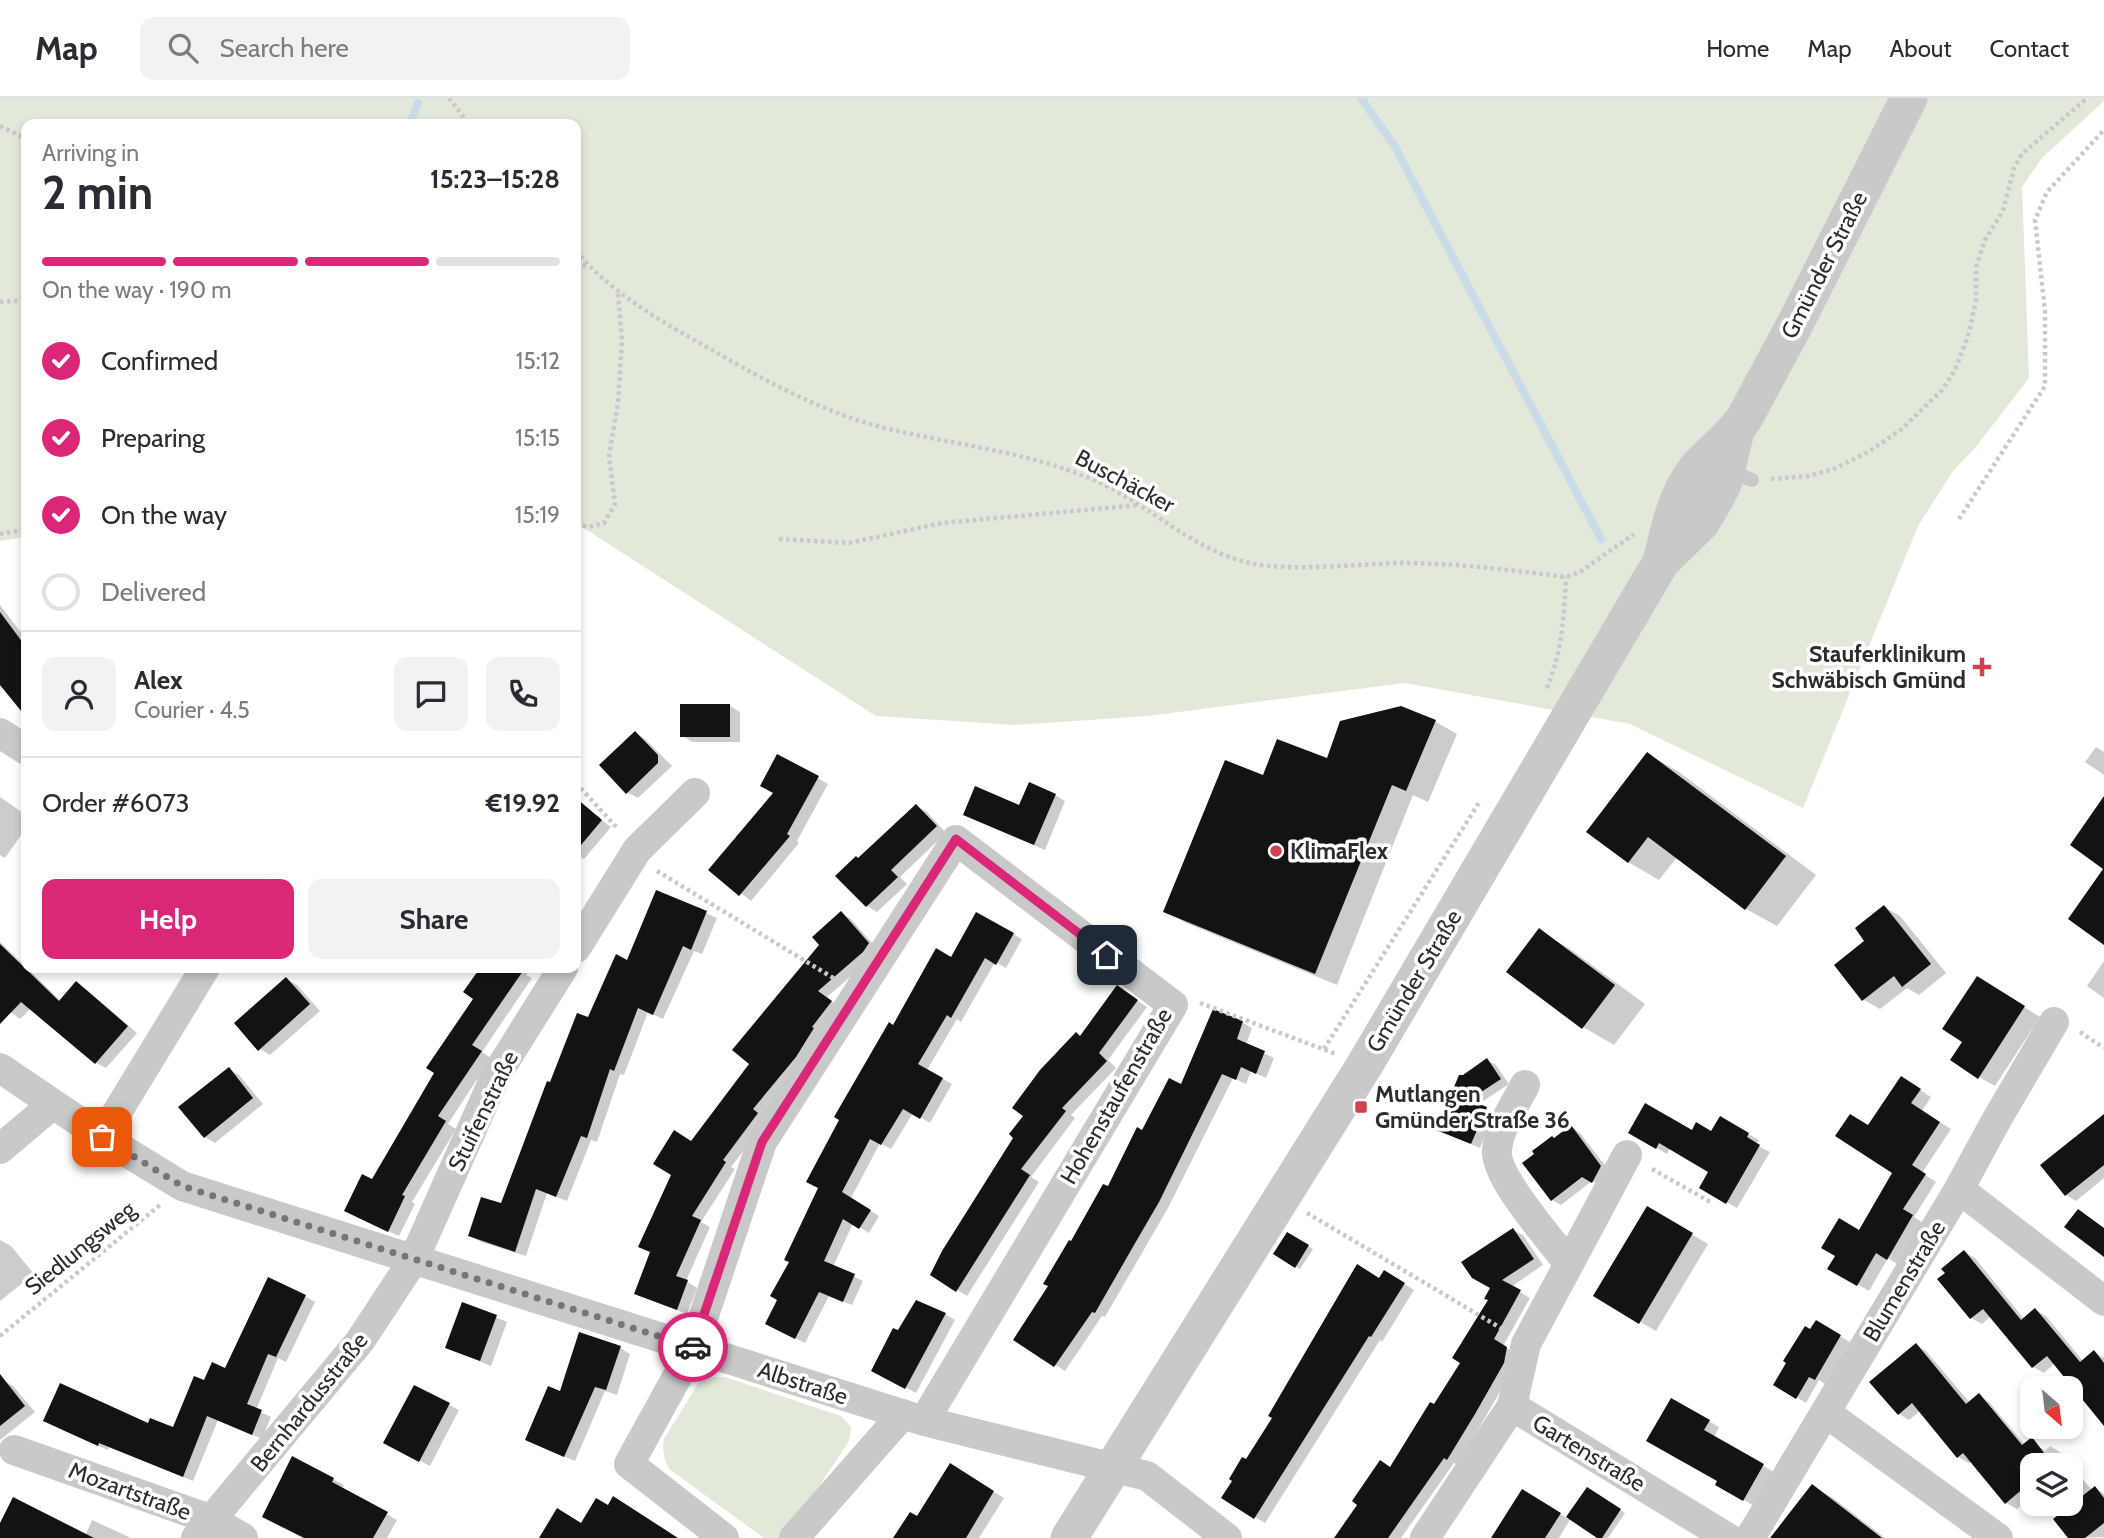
<!DOCTYPE html>
<meta charset="utf-8">
<style>
:root{--surface:#fff;--page:#f2f2f3;--text:#2b2b33;--muted:#7c7c81;--line:#e1e1e2;--accent:#db2777}
body{margin:0;font-family:Cabin,sans-serif;background:var(--page);color:var(--text);height:100vh;display:flex;flex-direction:column;font-size:26px;white-space:nowrap}
*{box-sizing:border-box;margin:0}
p{font-size:23px;color:var(--muted)}
.icon{flex:none;width:38px;height:38px;fill:none;stroke:currentColor;stroke-width:2;stroke-linecap:round;stroke-linejoin:round}
.map{position:relative;flex:1;overflow:hidden}
.details{position:absolute;left:21px;top:21px;width:560px;height:854px;display:flex;flex-direction:column;background:var(--surface);border-radius:14px;box-shadow:0 4px 10px #0003}
.details>*{flex:none}
.needle{width:46px;rotate:152deg}
.tools{position:absolute;left:2020px;top:1278px;display:grid;gap:14px}
.tools a{display:grid;place-items:center;width:63px;height:63px;border-radius:14px;background:var(--surface);box-shadow:0 4px 10px #0003;font-size:35px}
.pin{position:absolute;display:grid;place-items:center;width:60px;height:60px;color:#fff;margin:-30px;border-radius:14px;box-shadow:0 4px 10px #0006}
.courier{position:absolute;display:grid;place-items:center;width:70px;height:70px;margin:-35px;border:5px solid #db2777;border-radius:50%;background:#fff;color:#222;box-shadow:0 2px 9px #0007}
.headline em{font-style:normal;font-weight:700}
.headline div{display:flex;flex-direction:column-reverse}
.headline{display:flex;align-items:center;justify-content:space-between;height:119px;padding:0 21px}
h1{font-size:46px;font-weight:700;line-height:52px}
.bar{display:grid;grid-template-columns:repeat(4,1fr);gap:10px 7px;align-content:center;height:84px;padding:0 21px}
.bar i{height:9px;border-radius:5px;background:var(--line)}
.bar .active{background:var(--accent)}
.bar p{grid-column:span 4}
.line{display:flex;align-items:center;gap:18px;padding:0 21px;border-top:2px solid var(--line)}
.line div{flex:1}
.round{display:grid;place-items:center;flex:none;width:74px;height:74px;border-radius:14px;background:var(--page)}
ol{padding:0 21px;list-style:none}
li{display:flex;align-items:center;gap:21px;height:77px}
li p{margin-inline-start:auto}
li .icon{padding:7px;border-radius:50%;background:var(--accent);color:#fff;stroke-width:4}
li:last-child{color:var(--muted)}
li i{width:38px;height:38px;border:4px solid var(--line);border-radius:50%}
.action{display:flex;gap:14px;margin-top:auto;padding:14px 21px}
.action a{flex:1;height:80px;border-radius:14px;background:var(--accent);color:#fff;font-size:28px;font-weight:700;line-height:80px;text-align:center}
.action a+a{background:var(--page);color:var(--text)}
header{display:flex;align-items:center;gap:42px;box-sizing:border-box;height:98px;padding:0 35px;background:var(--surface);border-bottom:2px solid var(--line)}
header strong{font-size:33px}
nav{display:flex;gap:38px;margin-inline-start:auto;font-size:24px}
.search{width:490px;height:63px;background:var(--page);display:flex;align-items:center;gap:18px;box-sizing:border-box;padding:0 24px;border-radius:14px;color:var(--muted);font-size:26px}
.map>svg:first-child{display:block}
.green{fill:#e2e8da}
.shadow{fill:#0003}
.lines{fill:none;stroke-linecap:round;stroke-linejoin:round}
.stream{stroke:#c8dbe6;stroke-width:8}
.building{fill:#131313}
.path{stroke:#c9c9c9;stroke-width:4.5;stroke-dasharray:3.5 3.5;stroke-linecap:butt}
.service{stroke:#c9c9c9;stroke-width:14}
.minor{stroke:#c9c9c9;stroke-width:30}
.tertiary{stroke:#c9c9c9;stroke-width:37}
.done{stroke:#767676;stroke-width:7;stroke-dasharray:0 12.6}
.route{stroke:#db2777;stroke-width:9}
.poi-dot{fill:#d0404f;stroke:#fff;stroke-width:2.5}
.labels{text-anchor:middle;stroke-width:7;stroke-linejoin:round;paint-order:stroke}
.street-label{font-size:23px;fill:#2c2c2c;stroke:#fff}
.poi-label{font-size:23px;font-weight:bold;fill:#2c2c2c;stroke:#fff;text-anchor:start}
</style>
<header>
<strong>Map</strong>
<div class="search"><svg class="icon" aria-label="search" viewBox="0 0 24 24"><circle cx="10" cy="10" r="6"/><path d="M15 15l6 6"/></svg>Search here</div>
<nav><a>Home</a><a>Map</a><a>About</a><a>Contact</a></nav>
</header>
<div class="map">
<svg width="2104" height="1440" viewBox="0 0 2104 1440">
<rect width="100%" height="100%" fill="#fff"/>
<!-- green -->
<path class="green" d="M0,0H2104V3L2042,60L2022,89L2029,280L1975,350L1953,373L1918,428L1803,710L1630,626L1405,585L1147,618L1015,627L876,618L576,425V26H26V439L0,443Z
M716,1279H725L841,1318L851,1329L849,1343L785,1440H764L669,1371C664,1360 662,1353 664,1341L699,1284Z"/>
<!-- shadow -->
<path class="shadow" d="M0,507L26,541V616L0,584Z
M730,608L740,614V644H692L682,637Z
M1401,610L1436,624L1457,636L1428,704L1413,697L1337,887L1186,825L1165,813L1264,680L1328,662Z
M635,635L645,641L672,668L638,700L627,694Z
M2096,649L2104,654V677L2085,664Z
M1648,656L1679,674L1816,777L1777,828L1746,811L1677,759L1659,782L1628,764Z
M778,658L828,686L797,743L799,745L751,803L711,772L776,695Z
M1055,697L1065,703L1045,752L975,722Z
M0,699L26,717V730L5,760L0,757Z
M577,703L611,729L584,761L576,757Z
M916,708L927,714L946,735L900,779L907,786L877,814L867,808L859,762Z
M1884,809L1900,818L1946,875L1919,897L1907,890L1880,911L1864,902L1836,867L1867,843Z
M706,815L717,820L702,856L694,853L663,921L648,914L624,977L620,976L597,1044L591,1042L567,1103L547,1095L526,1158L481,1144L471,1138L502,1107L551,987L589,921L628,864Z
M841,815L851,821L878,852L873,859L827,899L840,910L767,1022L731,1069L735,1071L701,1124L710,1129L686,1183L697,1190L687,1216L646,1200L692,1045L752,966Z
M976,816L1022,841L1006,870L995,864L961,924L957,921L927,972L952,986L930,1025L913,1015L891,1051L880,1045L851,1100L879,1118L869,1135L853,1125L833,1169L863,1183L852,1207L829,1198L805,1245L776,1231L779,1201L791,1164L894,929L952,861Z
M1539,833L1570,851L1645,906L1614,947L1583,929Z
M0,844L61,903L76,886L87,892L137,935L106,970L96,965L31,910L20,921L0,906Z
M2104,863V900L2087,888Z
M482,870H532L526,877L532,880L482,954L491,960L448,1026L456,1031L412,1104L415,1106L399,1138L357,1119L373,1084L476,900L466,894Z
M286,881L297,887L320,913L270,957L260,951Z
M1118,889L1147,909L1108,962L1116,970L1071,1017L1075,1020L1031,1079L1039,1084L967,1198L932,1176L1016,1039L1025,1017L1077,936L1082,939Z
M1993,889L2040,919L1995,988L1979,979Z
M1242,924L1252,930L1246,947L1274,960L1266,980L1251,973L1246,986L1233,980L1168,1110L1105,1219L1102,1218L1065,1273L1015,1242L1050,1188L1072,1145L1109,1091L1143,1034L1181,988Z
M1487,962L1496,967L1509,986L1477,1007L1494,1015L1480,1050L1447,1036Z
M229,971L239,977L263,1006L215,1045L205,1039Z
M1913,987L1931,999L1922,1013L1951,1031L1922,1075L1936,1084L1914,1119L1923,1125L1899,1167L1888,1160L1869,1193L1830,1170L1866,1138L1894,1074L1869,1029Z
M2104,1018V1080L2076,1103L2066,1097Z
M1720,1020L1759,1042L1756,1047L1770,1054L1737,1110L1701,1089L1710,1073L1670,1050L1667,1056L1630,1035L1691,1033L1712,1035Z
M1571,1029L1580,1035L1610,1074L1602,1088L1592,1083L1561,1107L1552,1102L1537,1056Z
M1647,1110L1708,1146L1656,1233L1595,1198Z
M1513,1132L1523,1137L1543,1167L1511,1189L1530,1200L1503,1248L1517,1256L1513,1271L1458,1367L1454,1365L1401,1440H1336L1391,1371L1463,1265L1490,1202Z
M1288,1136L1313,1151L1300,1171L1275,1156Z
M0,1142L11,1148L34,1176L0,1203Z
M1964,1154L1975,1160L2024,1221L2035,1212L2046,1218L2083,1263L2094,1254L2104,1260V1321L2055,1265L2044,1275L2033,1269L1991,1218L1982,1226L1971,1220Z
M1385,1174L1414,1192L1382,1244L1380,1242L1265,1425L1223,1400L1274,1319Z
M305,1198L315,1204L286,1264L278,1260L256,1312L271,1319L262,1341L218,1322L193,1383L109,1349L108,1352L62,1332L149,1328L174,1332L205,1285L226,1272Z
M463,1206L507,1224L491,1268L447,1250Z
M945,1216L955,1222L916,1295L873,1272L899,1235Z
M1816,1224L1850,1244L1825,1286L1819,1282L1806,1305L1775,1286Z
M1916,1247L1926,1253L1970,1305L1979,1298L1989,1304L2025,1347L2031,1342L2045,1353L2050,1348L2060,1354L2092,1392L2095,1390L2104,1396V1439L2071,1440L2061,1417L2050,1405H2070V1367H2032V1398L2017,1411L2006,1405L1972,1363L1969,1365L1958,1359L1920,1313L1909,1322L1899,1316Z
M620,1250L630,1256L617,1297L605,1293L575,1363L537,1347L561,1295Z
M3,1282L13,1288L35,1314L0,1342V1284Z
M1672,1302L1719,1329L1714,1339L1774,1374L1754,1408L1717,1386L1719,1383Z
M449,1307L459,1312L430,1368L395,1350Z
M293,1361L344,1387L342,1391L397,1422L387,1440H306Z
M950,1368L1004,1400L979,1440H895L918,1420Z
M1812,1388L1833,1400L1885,1440H1780Z
M1587,1391L1625,1415L1608,1440H1600L1571,1420L1559,1440H1493L1522,1393L1568,1421Z
M92,1422L131,1440H0V1429L85,1438Z"/>
<g class="lines">
<!-- stream -->
<path class="stream" d="M1361,0L1395,49L1601,441
M410,26L418,5"/>
</g>
<!-- building -->
<path class="building" d="M0,514L26,549V619L0,587Z
M680,606H730V639H680Z
M1401,608L1436,622L1406,693L1392,687L1315,876L1163,814L1225,662L1263,677L1277,641L1327,660L1340,623Z
M635,633L658,657V665L626,696L599,667Z
M1647,654L1786,758L1745,812L1648,739L1628,765L1586,734Z
M777,656L819,678L787,736L790,738L739,798L708,772L773,695L760,688Z
M1029,684L1056,696L1034,747L963,717L975,688L1019,707Z
M2104,698V847L2068,821L2103,771L2070,747Z
M576,700L602,722L576,753Z
M916,706L937,728L891,772L898,779L866,809L835,778L856,758L858,760Z
M656,792L707,813L691,852L683,848L653,917L638,910L614,973L610,971L587,1040L581,1038L556,1099L536,1091L515,1154L468,1138L481,1099L501,1105L547,983L550,984L577,915L588,919L616,856L627,862Z
M1884,807L1931,866L1902,889L1894,878L1862,903L1834,867L1864,843L1855,830Z
M841,813L869,845L863,854L818,893L832,903L812,929L814,930L796,959L753,1011L758,1015L723,1062L726,1064L692,1118L701,1122L676,1178L688,1182L677,1212L634,1196L650,1154L638,1149L671,1077L653,1066L674,1032L691,1043L749,966L732,952L819,847L812,839Z
M976,814L1014,835L996,867L985,860L951,920L947,917L918,966L943,980L920,1021L903,1011L881,1047L870,1041L842,1094L871,1112L859,1131L843,1121L824,1163L855,1176L843,1204L819,1194L795,1241L765,1226L777,1202L770,1198L789,1164L784,1162L818,1090L806,1084L839,1022L834,1019L889,924L893,927L936,850L951,859Z
M1539,830L1615,887L1582,931L1506,874Z
M0,846L59,903L76,883L128,928L95,966L21,904L0,926Z
M480,870H525L472,947L482,953L438,1018L446,1023L402,1097L405,1098L388,1134L344,1113L362,1076L372,1081L434,975L426,970L473,901L463,894Z
M1977,878L2025,908L1978,981L1950,962L1962,944L1942,931Z
M286,879L310,906L258,953L234,925Z
M1117,887L1138,902L1099,955L1107,963L1062,1010L1066,1013L1021,1071L1030,1077L956,1194L930,1177L942,1153L1013,1040L1009,1036L1023,1018L1012,1010L1040,972L1076,934L1080,938Z
M1213,911L1243,923L1237,941L1265,953L1256,976L1241,969L1236,982L1222,976L1159,1104L1134,1147L1095,1215L1092,1214L1054,1269L1013,1242L1048,1188L1043,1186L1069,1142L1071,1143L1103,1086L1108,1088L1137,1029L1142,1032L1169,980L1181,986Z
M1487,960L1501,981L1469,1002L1487,1009L1471,1046L1436,1032L1459,977H1463Z
M229,969L253,1000L204,1040L178,1009Z
M1901,978L1921,991L1911,1005L1940,1024L1912,1067L1926,1076L1903,1111L1913,1117L1887,1162L1876,1155L1857,1188L1827,1171L1835,1158L1821,1150L1839,1120L1859,1132L1892,1075L1835,1038L1850,1016L1868,1027Z
M1645,1005L1692,1032L1696,1024L1711,1033L1720,1018L1749,1035L1747,1039L1760,1047L1726,1106L1699,1090L1708,1074L1659,1045L1656,1051L1628,1035Z
M2104,1016V1067L2065,1098L2040,1067Z
M1571,1027L1601,1068L1592,1085L1582,1079L1551,1103L1522,1065L1534,1056L1532,1053L1552,1038L1554,1040Z
M1647,1108L1693,1135L1639,1226L1593,1198Z
M2078,1111L2104,1130V1159L2064,1129Z
M1513,1130L1534,1161L1502,1182L1521,1192L1494,1241L1507,1249L1504,1265L1475,1316L1447,1362L1444,1360L1388,1440H1334L1357,1407L1352,1403L1380,1362L1390,1369L1430,1304L1434,1306L1460,1265L1452,1260L1488,1202L1484,1201L1490,1190L1472,1180L1461,1164Z
M1287,1134L1309,1147L1295,1170L1273,1156Z
M1964,1152L2021,1222L2035,1210L2080,1264L2094,1252L2104,1265V1328L2047,1258L2032,1270L1983,1211L1970,1221L1937,1181L1945,1175L1941,1171Z
M1357,1166L1379,1180L1384,1172L1405,1185L1371,1239L1369,1238L1254,1421L1221,1400L1232,1383L1229,1381L1242,1359L1246,1361L1272,1320L1268,1318Z
M268,1179L306,1197L276,1259L268,1256L247,1306L262,1312L252,1337L207,1318L183,1379L99,1345L98,1348L43,1323L60,1285L148,1325L150,1320L173,1329L194,1278L204,1282L212,1264L225,1270Z
M916,1202L946,1215L905,1291L871,1273L893,1230L898,1232Z
M462,1204L497,1217L480,1263L445,1250Z
M1816,1222L1841,1237L1815,1282L1809,1279L1796,1301L1773,1287L1786,1265L1783,1263L1805,1228L1810,1231Z
M579,1234L621,1248L606,1292L595,1289L564,1359L525,1342L548,1288L560,1293Z
M1916,1245L1966,1306L1979,1295L2022,1347L2032,1339L2053,1367H2032V1383L2005,1406L1963,1355L1957,1360L1912,1305L1898,1317L1869,1284Z
M0,1276L25,1308L0,1328Z
M414,1287L450,1305L419,1364L383,1345Z
M1671,1300L1710,1322L1704,1332L1764,1366L1743,1403L1715,1387L1717,1383L1646,1343Z
M292,1358L334,1380L332,1384L388,1414L373,1440H304L262,1419Z
M950,1365L994,1393L966,1440H893L910,1414L917,1418Z
M1812,1386L1882,1440H1770Z
M2095,1388L2104,1400V1425L2085,1440H2068L2053,1421Z
M1587,1389L1621,1411L1602,1440H1597L1566,1419Z
M1522,1391L1561,1415L1545,1440H1491Z
M613,1398L678,1440H539L557,1410L581,1425L596,1400L608,1407Z
M13,1399L94,1440H0V1425Z"/>
<g class="lines">
<!-- path -->
<path class="path" d="M449,0L469,26
M0,28L26,41
M576,153C610,194 659,222 705,248C757,278 812,309 870,326C943,346 1019,351 1089,380C1145,402 1190,452 1250,465C1292,474 1356,466 1401,465C1456,465 1511,472 1566,479L1580,474L1634,436
M576,165L589,169
M0,204L26,202
M1771,381L1808,378L1834,371L1868,354L1902,331L1943,291L1955,272L1968,238L1976,203V169L1985,142L2003,113L2014,70L2022,56L2087,0
M1959,421L2045,288V213L2035,122L2047,94L2104,32
M576,426L589,429L604,425L615,406L609,358L618,305L622,243L618,195
M0,436L26,431
M779,441L849,445L942,425L1139,407
M1547,590C1562,554 1564,518 1566,479
M576,685L618,731
M657,773L835,881
M1200,905L1336,956
M2080,934L2104,950
M1324,951L1480,703
M1652,1071L1712,1105
M1307,1115L1504,1232
M0,1238L160,1107"/>
<!-- service -->
<path class="service" d="M1726,372L1752,382"/>
<!-- minor -->
<path class="minor" d="M0,635L26,652
M576,850L637,752L695,695
M0,970L102,1039L182,1088L924,1323L1147,1378L1227,1440
M102,1039L205,870
M0,1051L53,1006
M1959,1091L2104,1203
M1569,1166L1627,1057
M1512,1308L1728,1440
M1825,1314L1998,1440
M14,1352L212,1422L243,1440
M196,1440L360,1243L414,1161L496,977L563,870
M724,1440L629,1366L693,1250L762,1044L956,742L1173,907L924,1323
M794,1440L903,1316
M1425,1440L1512,1308L1526,1246L1569,1166C1552,1143 1494,1079 1497,1052C1499,1029 1515,1007 1525,987
M1750,1440L1959,1091L1997,1021L2054,924"/>
<!-- tertiary -->
<path class="tertiary" d="M1661,464C1669,431 1675,398 1696,371C1712,352 1732,340 1745,319L1796,224L1909,0
M1069,1440L1364,968L1661,464L1701,425L1713,405L1723,386L1736,333"/>
</g>
<g class="lines">
<!-- done -->
<path class="done" d="M102,1039L182,1088L693,1249"/>
<!-- route -->
<path class="route" d="M693,1249L762,1044L956,741L1107,857"/>
</g>
<!-- markers -->
<g class="poi-dot">
<path d="M1978.5 558.5h7v7h7v7h-7v7h-7v-7h-7v-7h7z"/>
<circle cx="1276" cy="753" r="7"/>
<rect x="1354" y="1002" width="14" height="14" rx="3.5"/>
</g>
<g class="labels">
<!-- street labels -->
<g class="street-label">
<text transform="translate(1824 167) rotate(-63)" y="8">Gmünder Straße</text>
<text transform="translate(1125 383) rotate(28)" y="8">Buschäcker</text>
<text transform="translate(1414 883) rotate(-59)" y="8">Gmünder Straße</text>
<text transform="translate(1116 998) rotate(-60)" y="8">Hohenstaufenstraße</text>
<text transform="translate(483 1013) rotate(-64)" y="8">Stuifenstraße</text>
<text transform="translate(80 1150) rotate(-39)" y="8">Siedlungsweg</text>
<text transform="translate(1904 1183) rotate(-59)" y="8">Blumenstraße</text>
<text transform="translate(803 1285) rotate(18)" y="8">Albstraße</text>
<text transform="translate(309 1304) rotate(-51)" y="8">Bernhardusstraße</text>
<text transform="translate(1589 1355) rotate(31)" y="8">Gartenstraße</text>
<text transform="translate(130 1393) rotate(20)" y="8">Mozartstraße</text>
</g>
<!-- poi labels -->
<g class="poi-label">
<text x="1966" y="564" text-anchor="end">Stauferklinikum<tspan x="1966" dy="26">Schwäbisch Gmünd</tspan></text>
<text x="1290" y="761">KlimaFlex</text>
<text x="1375" y="1004">Mutlangen<tspan x="1375" dy="26">Gmünder Straße 36</tspan></text>
</g>
</g>
</svg>
<div class="tools">
<a><svg class="needle" viewBox="-14 -14 28 28"><path d="M0-13l5 13h-10z" fill="#e53935"/><path d="M0 13l5-13h-10z" fill="#7c7c81"/></svg></a>
<a><svg class="icon" aria-label="layers" viewBox="0 0 24 24"><path d="M12 4l9 5-9 5-9-5zM3 14l9 5 9-5"/></svg></a>
</div>
<div class="pin" style="left:102px;top:1039px;background:#ea580c"><svg class="icon" aria-label="bag" viewBox="0 0 24 24"><path d="M5 8h14l-1 12H6zM9 8a3 3 0 0 1 6 0"/></svg></div>
<div class="pin" style="left:1107px;top:857px;background:#1f2937"><svg class="icon" aria-label="home" viewBox="0 0 24 24"><path d="M3 11l9-7 9 7M6 9v11h12V9"/></svg></div>
<div class="courier" style="left:693px;top:1249px"><svg class="icon" aria-label="car" viewBox="0 0 24 24"><path d="M5 17H2v-5l4-1 3-4h7l3 4 3 1v5h-3M9 17h6M6 11h13"/><circle cx="7" cy="17" r="2"/><circle cx="17" cy="17" r="2"/></svg></div>
<section class="details">
<div class="headline"><div><h1>2 min</h1><p>Arriving in</p></div><em>15:23–15:28</em></div>
<div class="bar"><i class="active"></i><i class="active"></i><i class="active"></i><i></i><p>On the way · 190 m</p></div>
<ol>
<li><svg class="icon" aria-label="check" viewBox="0 0 24 24"><path d="M5 12l5 5 9-10"/></svg>Confirmed<p>15:12</p></li>
<li><svg class="icon" aria-label="check" viewBox="0 0 24 24"><path d="M5 12l5 5 9-10"/></svg>Preparing<p>15:15</p></li>
<li><svg class="icon" aria-label="check" viewBox="0 0 24 24"><path d="M5 12l5 5 9-10"/></svg>On the way<p>15:19</p></li>
<li><i></i>Delivered</li>
</ol>
<div class="line" style="height:126px"><a class="round"><svg class="icon" aria-label="person" viewBox="0 0 24 24"><circle cx="12" cy="8" r="4"/><path d="M4 21q1-7 8-7t8 7"/></svg></a><div><b>Alex</b><p>Courier · 4.5</p></div><a class="round"><svg class="icon" aria-label="chat" viewBox="0 0 24 24"><path d="M4 5h16v11H9l-5 4z"/></svg></a><a class="round"><svg class="icon" aria-label="phone" viewBox="0 0 24 24"><path d="M5 4h4l2 5-3 2q2 4 5 5l2-3 5 2v4C11 20 4 13 5 4z"/></svg></a></div>
<div class="line" style="height:91px"><div>Order #6073</div><b>€19.92</b></div>
<div class="action"><a>Help</a><a>Share</a></div>
</section>
</div>
